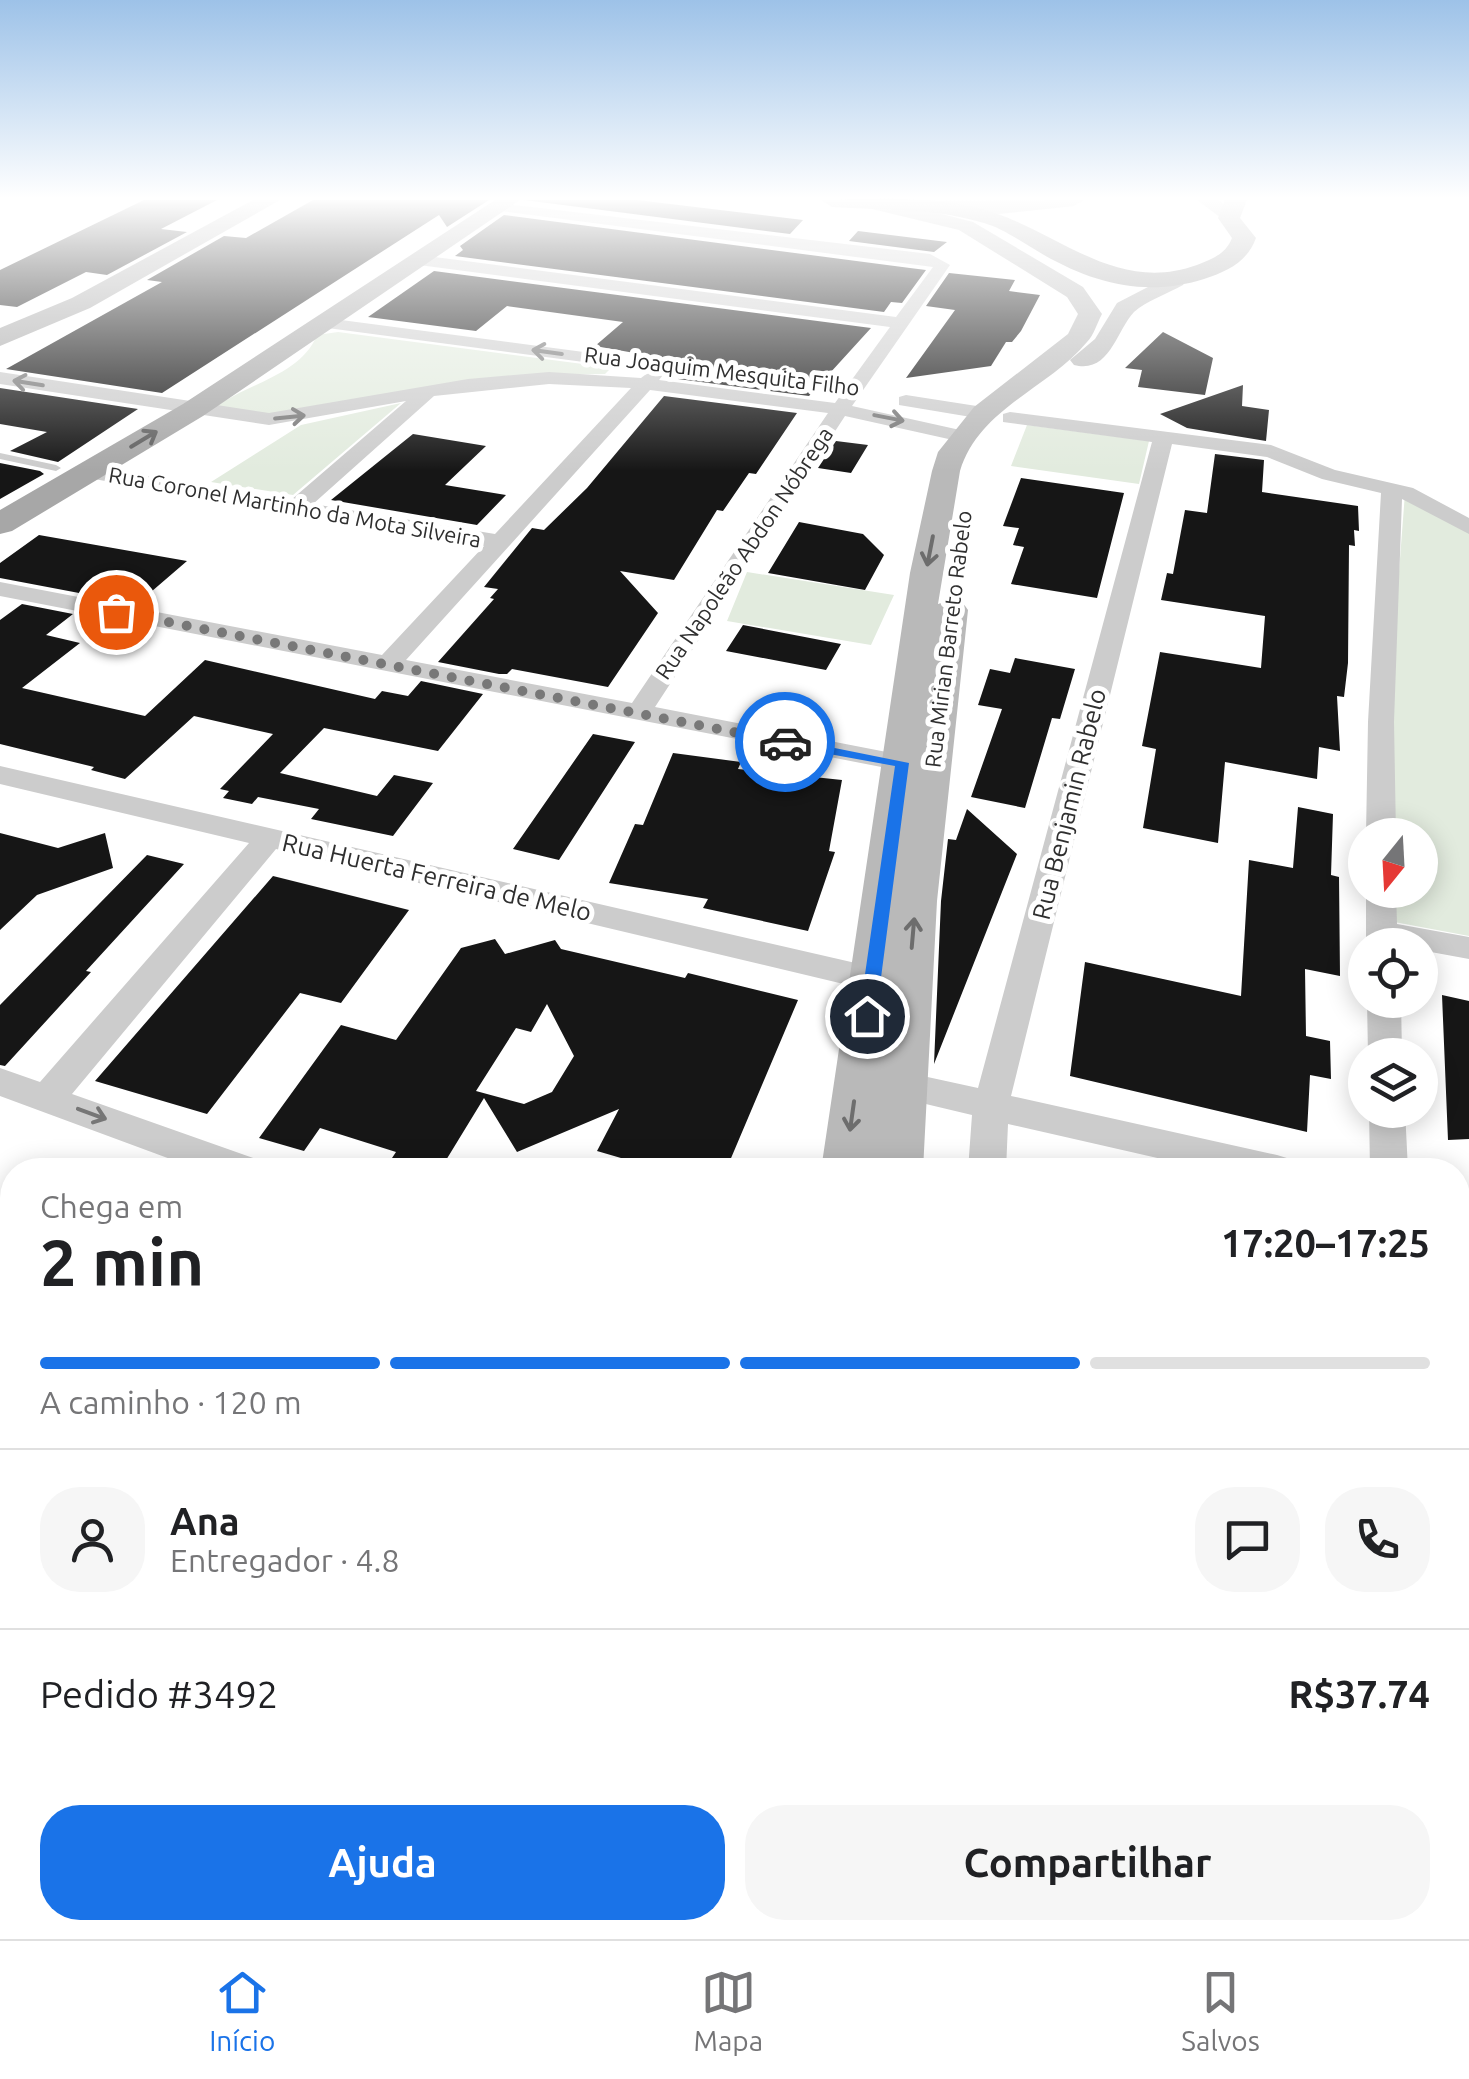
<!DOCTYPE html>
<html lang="pt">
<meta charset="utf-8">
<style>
:root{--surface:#fff;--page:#f6f6f6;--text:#202124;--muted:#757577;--line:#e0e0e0;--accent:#1a73e8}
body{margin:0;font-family:Ubuntu,sans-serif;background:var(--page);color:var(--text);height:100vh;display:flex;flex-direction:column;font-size:38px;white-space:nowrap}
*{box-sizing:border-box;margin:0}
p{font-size:32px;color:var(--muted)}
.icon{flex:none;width:55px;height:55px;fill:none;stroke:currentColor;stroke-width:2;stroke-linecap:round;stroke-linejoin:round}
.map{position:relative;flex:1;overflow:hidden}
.details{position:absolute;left:0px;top:1158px;width:1470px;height:782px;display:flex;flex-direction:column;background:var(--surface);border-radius:40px 40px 0 0;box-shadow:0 5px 25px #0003}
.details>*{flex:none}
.needle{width:65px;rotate:198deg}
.fabs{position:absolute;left:1348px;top:818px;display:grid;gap:20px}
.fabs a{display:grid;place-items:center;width:90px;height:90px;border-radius:50%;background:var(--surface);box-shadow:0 5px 25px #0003;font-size:50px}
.pin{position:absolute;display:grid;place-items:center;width:85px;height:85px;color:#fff;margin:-42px;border:5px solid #fff;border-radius:50%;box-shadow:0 2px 10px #0007}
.courier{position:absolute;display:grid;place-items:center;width:100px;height:100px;margin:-50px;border:8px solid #1a73e8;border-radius:50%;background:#fff;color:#222;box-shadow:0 2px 12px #0007}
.headline em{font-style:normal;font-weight:700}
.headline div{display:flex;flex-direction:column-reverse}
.headline{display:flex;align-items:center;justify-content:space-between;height:170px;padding:0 40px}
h1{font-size:65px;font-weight:700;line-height:75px}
.bar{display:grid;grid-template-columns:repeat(4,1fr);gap:15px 10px;align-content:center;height:120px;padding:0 40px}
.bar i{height:12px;border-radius:8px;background:var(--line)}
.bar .selected{background:var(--accent)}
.bar p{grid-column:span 4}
.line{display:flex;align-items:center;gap:25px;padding:0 40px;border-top:2px solid var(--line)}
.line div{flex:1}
.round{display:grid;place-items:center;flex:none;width:105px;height:105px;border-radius:40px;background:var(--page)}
.action{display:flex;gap:20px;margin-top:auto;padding:20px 40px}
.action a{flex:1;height:115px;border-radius:40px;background:var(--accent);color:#fff;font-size:40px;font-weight:700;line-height:115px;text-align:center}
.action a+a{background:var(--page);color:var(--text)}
.tab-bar{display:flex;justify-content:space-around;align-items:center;height:140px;border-top:2px solid var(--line);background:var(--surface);font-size:28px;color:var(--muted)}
.tab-bar a{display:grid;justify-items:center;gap:5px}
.tab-bar .selected{color:var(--accent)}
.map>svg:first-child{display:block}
.green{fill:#e2ebde}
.building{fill:#161616;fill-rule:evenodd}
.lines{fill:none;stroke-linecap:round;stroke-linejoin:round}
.service{fill:#ccc;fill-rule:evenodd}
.minor{fill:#ccc;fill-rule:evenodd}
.tertiary{fill:#ccc;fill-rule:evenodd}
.secondary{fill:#b9b9b9;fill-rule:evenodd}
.primary{fill:#a7a7a7;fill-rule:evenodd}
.oneway{stroke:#767676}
.oneway2{stroke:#5f5f5f}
.oneway3{stroke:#6d6d6d}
.route{fill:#1a73e8}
.done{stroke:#787878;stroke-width:10;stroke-dasharray:0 18}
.labels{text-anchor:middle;stroke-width:10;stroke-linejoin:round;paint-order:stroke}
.far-street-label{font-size:22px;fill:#2f2f2f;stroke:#fff}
.street-label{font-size:25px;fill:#2f2f2f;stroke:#fff}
</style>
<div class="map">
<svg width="1469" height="1939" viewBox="0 0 1469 1939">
<rect width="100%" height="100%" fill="#fff"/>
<!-- green -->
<path class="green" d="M338,332L598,366L609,370L605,374L519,375L278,415L216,407C248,383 301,375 317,335Z
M401,403L293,495L211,482L301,425Z
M1027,425L1149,441L1139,484L1011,466Z
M1405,493L1469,531V936L1373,918L1375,890H1420V835H1379Z
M747,572L894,595L871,645L727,621Z
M0,1648L12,1654V1928H530L495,1939H0Z"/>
<!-- building -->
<path class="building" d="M144,200H217L161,229L187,232L107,275L86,272L17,307L0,305V270Z
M313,200H489L447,227L439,215L162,393L6,369L162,282L147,280L224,236L246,238Z
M524,200H637L803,220L790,234Z
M504,215L910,268L926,270L902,303L891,302L884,312L455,256L463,250L460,246Z
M858,231L947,242L934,252L849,241Z
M434,271L871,328L809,396L678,379L691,363L595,346L623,322L507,306L476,331L368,317Z
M949,273L1015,280L1009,291L1040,295L1021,331L1012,342H1006L991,366L906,378L955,310L926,306Z
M1163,332L1213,358L1205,395L1138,387L1142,370L1125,368Z
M1243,385L1242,406L1269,410L1266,441L1187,428L1160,414Z
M0,388L138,409L58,462L10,451L47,432L0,424Z
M664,396L797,413L756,474L749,473L723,511L717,510L674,580L620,571L658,613L608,687L512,669L507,674H499L438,662L494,599L490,598L498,589L484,587L532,528L544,530L587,488Z
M413,434L486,446L445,485L506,495L477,525L331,500Z
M836,441L868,445L851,473L818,468Z
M1215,454L1264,460L1262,492L1358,506L1359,531L1354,530L1355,546L1349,545L1348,663L1344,697L1337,696L1340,751L1319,747L1317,779L1225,762L1218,843L1143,828L1156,749L1142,746L1160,652L1261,668L1265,616L1161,600L1167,573L1173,574L1185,510L1207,513Z
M0,463L40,471L44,474L0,499Z
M1021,478L1124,493L1097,598L1011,584L1024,547L1013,545L1019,528L1003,526Z
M799,522L863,534L884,555L865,590L768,573Z
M39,535L187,561L137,604L0,578V563Z
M22,604L73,614L46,635L80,643L22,688L145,716L205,660L375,699L382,691L408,696L421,681L483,694L438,751L324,728L280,773L377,796L394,775L433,783L393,836L311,819L319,809L258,797L252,804L223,798L229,791L220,789L273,734L194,716L125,779L91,770L94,767L0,744V620Z
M743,625L841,644L826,670L726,651Z
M1015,658L1075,669L1060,719L1052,718L1025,808L971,797L1002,709L978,705L990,669L1010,673Z
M593,734L635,742L559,860L513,849Z
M673,753L741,762L738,769L842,780L829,851L835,852L808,931L703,908L708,899L609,883L635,824L643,825Z
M1298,807L1333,814L1331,875L1339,877L1340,976L1305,969L1306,1036L1330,1041L1331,1079L1310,1075L1307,1132L1070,1076L1085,962L1241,996L1249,860L1293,868Z
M967,809L1017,854L934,1064L941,901L948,839L956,840Z
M0,833L58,848L105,833L113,868L37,895L0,930Z
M147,855L184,864L86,971L91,972L5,1066L0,1065V1005Z
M273,876L409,910L341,1003L300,993L207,1114L95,1081Z
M495,939L505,954L555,940L561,949L685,978L688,973L798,1000L726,1170H662L597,1151L619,1109L517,1152L484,1098L440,1170H384L396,1152L320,1128L304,1151L259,1138L341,1025L396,1040L461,948ZM547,1004L574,1056L552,1092L524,1104L476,1091L516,1028L531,1032Z
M1442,995L1469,1001V1139L1448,1140Z"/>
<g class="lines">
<!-- service -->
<path class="service" d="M0,453L56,465L61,468L56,471L0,459Z
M1458,1846L1469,1850V1874L1458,1870Z"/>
<!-- minor -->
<path class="minor" d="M498,203L930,254L950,265L852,406L969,432L972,436L962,442L845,416L655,707L902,755L916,763L912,769L902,771L0,596V582L382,655L484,546L88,478L78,472L88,466L291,500L406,401L269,425L0,384V372L269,413L468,379L549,372L641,378L657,366L666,371L659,380L835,403L890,327L419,265L411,260L419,255L896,317L933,267L493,210V204ZM549,384L631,388L495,534L313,504L434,396ZM650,390L828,413L632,703L406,660Z
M326,318L614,356L623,361L614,366L320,327V319Z
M906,395L983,407L993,413L983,419L899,405V397Z
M1010,412L1271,445L1335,470L1413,488L1469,518V534L1402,499L1394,722L1396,835H1366L1368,722L1381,493L1322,479L1267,457L1172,444L1011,1096L1277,1155L1290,1159L1296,1170H1210L1008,1124L1006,1170H968L972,1115L888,1095L882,1085L888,1075L900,1071L978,1088L1152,442L1003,422V414Z
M0,766L873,967L885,971L889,979L885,987L873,991L276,849L72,1094L256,1159L262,1170H200L0,1096V1068L40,1082L249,843L0,784Z
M1366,890H1396L1397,924L1469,937V959L1420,950V945H1366Z
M1367,1000H1401L1402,1055H1368Z
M1369,1110H1405L1408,1170H1370Z
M1458,1195L1469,1197V1229L1458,1227Z
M12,1353V1403L0,1408V1358Z
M0,1569L12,1574V1621L0,1617Z
M1458,1590L1469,1593V1641L1458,1638Z"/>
<!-- tertiary -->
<path class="tertiary" d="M526,1928H618L613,1939H521Z"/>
<!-- secondary -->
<path class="secondary" d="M863,200H882L929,211V203L936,201L1084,200L1074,206L999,214L938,213L973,222L1083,287L1102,314C1097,323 1094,335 1087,342C1048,389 979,408 960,471L938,604L951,600L963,603L968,610L937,901L923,1170H821L910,573L932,471L938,452L974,407L1068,334L1078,314L1067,297L959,230L864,207Z
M1197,200H1219L1239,218L1229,224Z
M1175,273L1183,275L1186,280L1183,285C1169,293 1146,301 1134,312C1116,331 1110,374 1074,365L1070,360L1095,339L1117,303Z
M734,1928H815L819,1939H738Z
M988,1928H1067L1071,1939H992Z"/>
<!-- primary -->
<path class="primary" d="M253,200H280L90,308L0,346V328L72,298Z
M495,200H520L203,416L12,531L0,534V510L183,404Z
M821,200C871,198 925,196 974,207C1052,224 1111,296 1197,265C1212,259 1226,254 1232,238L1218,218L1225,200H1247L1240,218L1256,238C1247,262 1228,271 1204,279C1147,297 1095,284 1044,255C1024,244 1005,229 984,223C935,208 882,210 832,207Z"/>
</g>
<!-- one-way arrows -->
<defs><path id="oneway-shaft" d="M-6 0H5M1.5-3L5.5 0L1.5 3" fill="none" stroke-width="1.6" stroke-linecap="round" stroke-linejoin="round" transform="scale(2.5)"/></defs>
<g class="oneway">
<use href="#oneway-shaft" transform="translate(547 352) rotate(-172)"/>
<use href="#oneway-shaft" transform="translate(28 383) rotate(-171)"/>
<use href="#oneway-shaft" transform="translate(290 417) rotate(-6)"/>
<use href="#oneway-shaft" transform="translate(889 418) rotate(11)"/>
<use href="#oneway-shaft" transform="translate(92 1114) rotate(20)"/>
</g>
<use class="oneway2" href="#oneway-shaft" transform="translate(144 439) rotate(-31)"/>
<g class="oneway3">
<use href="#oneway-shaft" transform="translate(930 551) rotate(101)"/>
<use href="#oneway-shaft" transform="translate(913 933) rotate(-85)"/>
<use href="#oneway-shaft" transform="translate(852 1116) rotate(98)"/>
</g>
<!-- sky -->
<linearGradient id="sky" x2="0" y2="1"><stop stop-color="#9dc2e8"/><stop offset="0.42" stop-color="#fff"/><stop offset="1" stop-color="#fff" stop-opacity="0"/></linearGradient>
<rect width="1469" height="471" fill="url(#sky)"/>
<!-- route -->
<path class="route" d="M785,738L909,763L876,1016L867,1022L859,1016L895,766L780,745V739Z"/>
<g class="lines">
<!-- done -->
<path class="done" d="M116,612L785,742"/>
</g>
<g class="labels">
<!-- far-street labels -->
<g class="far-street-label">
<text transform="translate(722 371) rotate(7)" y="8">Rua Joaquim Mesquita Filho</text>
<text transform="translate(295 507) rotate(10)" y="8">Rua Coronel Martinho da Mota Silveira</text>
<text transform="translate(744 553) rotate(-56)" y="8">Rua Napoleão Abdon Nóbrega</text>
<text transform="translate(948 639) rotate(-83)" y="8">Rua Mirian Barreto Rabelo</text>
</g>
<!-- street labels -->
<g class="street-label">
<text transform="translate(1069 804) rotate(-76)" y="9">Rua Benjamin Rabelo</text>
<text transform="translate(437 877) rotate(13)" y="9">Rua Huerta Ferreira de Melo</text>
</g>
</g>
</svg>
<div class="fabs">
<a><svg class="needle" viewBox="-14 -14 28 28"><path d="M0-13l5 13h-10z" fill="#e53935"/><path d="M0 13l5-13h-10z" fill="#757577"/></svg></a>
<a><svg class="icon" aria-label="locate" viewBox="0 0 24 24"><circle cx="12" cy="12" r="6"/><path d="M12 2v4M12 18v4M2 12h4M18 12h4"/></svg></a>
<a><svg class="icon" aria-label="layers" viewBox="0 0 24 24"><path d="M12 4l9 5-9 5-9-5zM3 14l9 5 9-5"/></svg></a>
</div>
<div class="pin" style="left:116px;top:612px;background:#ea580c"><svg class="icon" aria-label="bag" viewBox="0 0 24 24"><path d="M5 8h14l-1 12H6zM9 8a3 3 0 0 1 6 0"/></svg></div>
<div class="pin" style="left:867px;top:1016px;background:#1f2937"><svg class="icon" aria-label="home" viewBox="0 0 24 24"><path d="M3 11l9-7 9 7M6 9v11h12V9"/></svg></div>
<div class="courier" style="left:785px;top:742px"><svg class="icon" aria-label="car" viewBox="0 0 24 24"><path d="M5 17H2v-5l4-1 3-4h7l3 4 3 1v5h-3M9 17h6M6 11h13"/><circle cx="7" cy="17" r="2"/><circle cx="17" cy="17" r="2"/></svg></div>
<section class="details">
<div class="headline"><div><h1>2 min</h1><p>Chega em</p></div><em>17:20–17:25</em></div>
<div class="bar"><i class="selected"></i><i class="selected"></i><i class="selected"></i><i></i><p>A caminho · 120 m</p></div>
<div class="line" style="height:180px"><a class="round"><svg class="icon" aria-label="person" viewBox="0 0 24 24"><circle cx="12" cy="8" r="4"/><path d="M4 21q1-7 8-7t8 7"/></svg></a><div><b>Ana</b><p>Entregador · 4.8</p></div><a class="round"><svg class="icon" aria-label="chat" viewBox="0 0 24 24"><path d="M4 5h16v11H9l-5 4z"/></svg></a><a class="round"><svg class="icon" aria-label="phone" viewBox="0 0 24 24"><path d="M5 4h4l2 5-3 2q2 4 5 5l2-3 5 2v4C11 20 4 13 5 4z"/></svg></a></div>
<div class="line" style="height:130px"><div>Pedido #3492</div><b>R$37.74</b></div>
<div class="action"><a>Ajuda</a><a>Compartilhar</a></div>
</section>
</div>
<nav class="tab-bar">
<a class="selected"><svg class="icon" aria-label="home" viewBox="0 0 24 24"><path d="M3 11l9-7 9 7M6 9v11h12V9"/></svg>Início</a>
<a><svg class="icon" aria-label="map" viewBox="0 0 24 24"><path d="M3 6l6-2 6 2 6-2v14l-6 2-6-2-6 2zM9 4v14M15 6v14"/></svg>Mapa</a>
<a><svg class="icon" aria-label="saved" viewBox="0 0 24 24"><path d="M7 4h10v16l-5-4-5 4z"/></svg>Salvos</a>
</nav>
